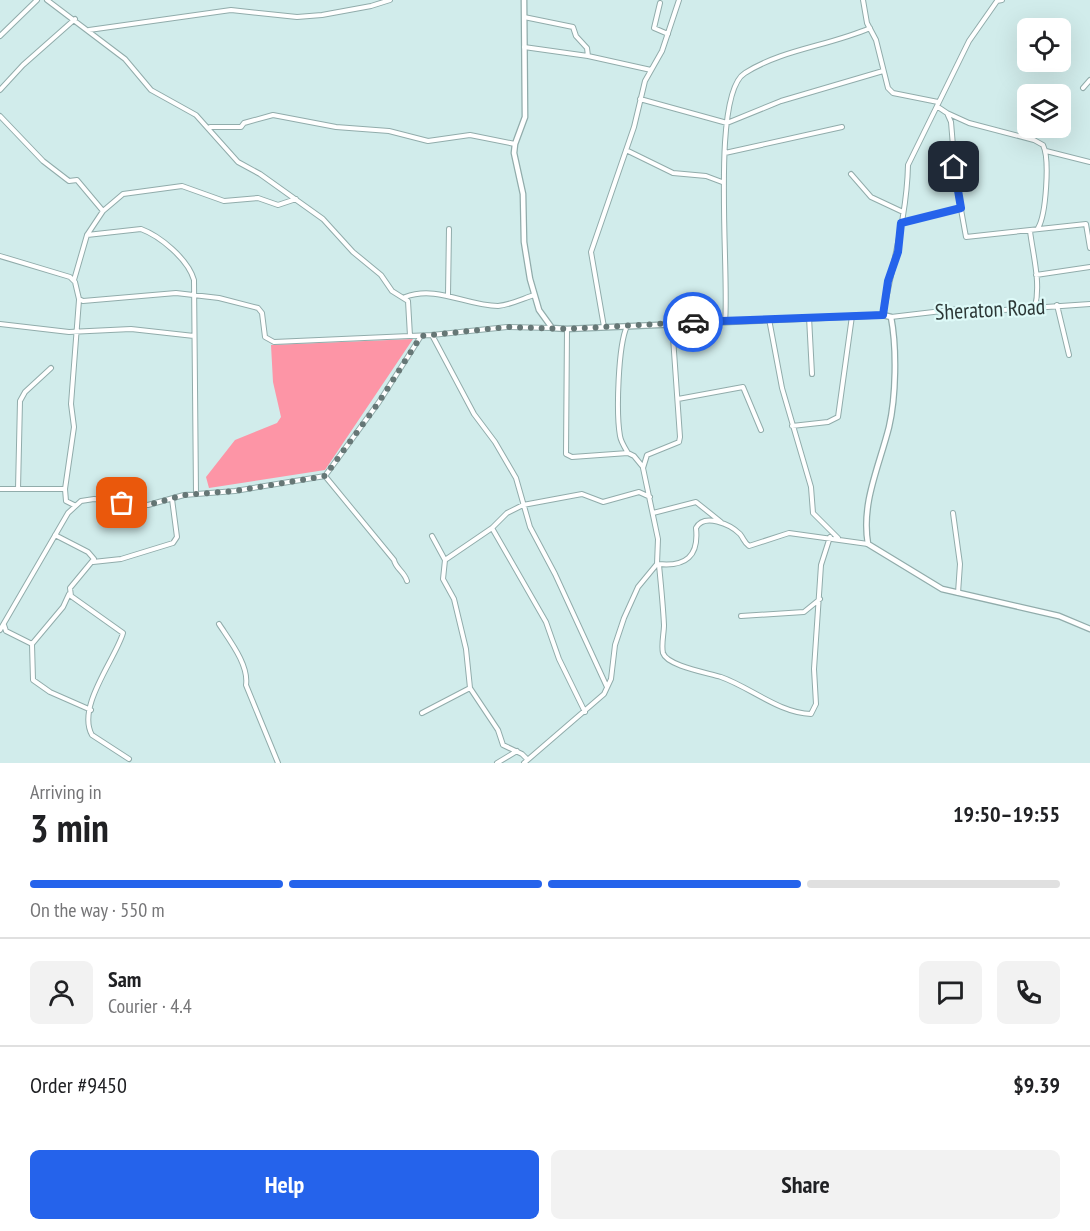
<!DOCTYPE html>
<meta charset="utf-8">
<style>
:root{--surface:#fff;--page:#f2f2f2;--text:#202124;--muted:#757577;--line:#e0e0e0;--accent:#2563eb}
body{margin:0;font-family:"PT Sans Narrow",sans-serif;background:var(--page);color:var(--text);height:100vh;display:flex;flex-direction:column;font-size:22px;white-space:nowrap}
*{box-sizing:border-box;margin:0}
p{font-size:20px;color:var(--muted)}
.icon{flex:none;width:33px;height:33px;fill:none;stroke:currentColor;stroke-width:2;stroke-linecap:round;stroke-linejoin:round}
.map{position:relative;height:763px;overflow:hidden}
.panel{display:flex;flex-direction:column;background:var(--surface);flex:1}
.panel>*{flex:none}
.buttons{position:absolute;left:1017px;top:18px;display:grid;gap:12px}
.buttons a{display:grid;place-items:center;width:54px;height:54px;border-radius:9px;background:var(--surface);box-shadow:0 6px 24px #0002;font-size:30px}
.pin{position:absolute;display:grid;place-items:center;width:51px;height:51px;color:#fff;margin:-26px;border-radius:12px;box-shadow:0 3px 9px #0006}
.courier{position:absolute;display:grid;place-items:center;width:60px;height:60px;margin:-30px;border:4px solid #2563eb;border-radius:50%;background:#fff;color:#222;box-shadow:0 2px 8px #0007}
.overview em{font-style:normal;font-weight:700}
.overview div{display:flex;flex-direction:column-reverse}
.overview{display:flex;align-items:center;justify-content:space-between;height:102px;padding:0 30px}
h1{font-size:39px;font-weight:700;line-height:45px}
.bar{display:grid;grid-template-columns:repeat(4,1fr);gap:9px 6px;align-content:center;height:72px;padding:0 30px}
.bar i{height:8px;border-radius:4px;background:var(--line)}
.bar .selected{background:var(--accent)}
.bar p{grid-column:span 4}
.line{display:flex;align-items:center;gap:15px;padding:0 30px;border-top:2px solid var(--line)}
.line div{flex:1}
.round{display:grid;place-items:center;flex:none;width:63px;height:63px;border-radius:9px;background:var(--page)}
.cta{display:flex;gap:12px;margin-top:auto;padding:12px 30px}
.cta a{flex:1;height:69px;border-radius:9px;background:var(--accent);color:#fff;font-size:24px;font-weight:700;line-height:69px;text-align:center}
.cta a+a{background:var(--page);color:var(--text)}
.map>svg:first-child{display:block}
.green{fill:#fd95a6}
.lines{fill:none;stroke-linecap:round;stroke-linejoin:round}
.minor-casing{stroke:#91acab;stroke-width:6}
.tertiary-casing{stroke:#91acab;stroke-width:7}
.minor{stroke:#fff;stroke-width:4}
.tertiary{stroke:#fff;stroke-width:4.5}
.done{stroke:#667776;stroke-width:6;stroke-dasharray:0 10.8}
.route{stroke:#2563eb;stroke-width:8}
.labels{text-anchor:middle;stroke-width:4.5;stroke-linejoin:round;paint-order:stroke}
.street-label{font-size:22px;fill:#2d3837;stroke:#defaf8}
</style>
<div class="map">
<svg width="1090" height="763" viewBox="0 0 1090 763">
<rect width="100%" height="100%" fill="#d1eceb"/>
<!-- green -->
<path class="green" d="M413,339L325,470L209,488L206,477L235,440L277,423L281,417L273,382L271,345Z"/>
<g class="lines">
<defs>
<path id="minor" d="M47,0L125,59L151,90L196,115L238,162L260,174L323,219L353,252L381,275L392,291L408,301L410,336
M863,0L867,23L876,40L888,88L893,93L938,102
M660,3L654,28L668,34
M524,17L573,27L576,36L587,48L588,56
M89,30L231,10L297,17L322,15L371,6L390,0
M0,36L37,0
M524,47L588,56L651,70
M1083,88L1090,80
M0,90L23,65L75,19
M640,99L727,123L781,101L883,71
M938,107L947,113L951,122L956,182L966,237L1086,224L1090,248
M947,113L969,123L1034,140L1043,145C1050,159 1046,215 1038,228
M0,116L43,161L69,181L77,180L103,211
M210,127H241L244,123L273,115L336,127L389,131L428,141L470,135L515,144
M626,150L673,173L706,176L722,182
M1046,151L1090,162
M725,153L842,127
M851,174L871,197L903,212
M901,223L961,208
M1030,231C1033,255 1041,283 1035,307
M87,235L141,229C160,236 188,259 194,280L196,494
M0,256L70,277L75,282L79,299L83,301L176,293L219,298L258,308L262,313L265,337L274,342L432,335L507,327L552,328
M1036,275L1090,267
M74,280L87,235L103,211L123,194L182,186L224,201L258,198L278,205L296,199
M448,295L449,229
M405,297C437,285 467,306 498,306C510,305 522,299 534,295
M1057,305L1069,355
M883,315C892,265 907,216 908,165L969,41L997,1L1002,0
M809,317L812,374
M891,317L959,309L989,311L1090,304
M769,319L782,388L811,487L813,513L838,538
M725,322C730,278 710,94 745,73C783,49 829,46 870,28
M0,324L69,332L131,329L194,336
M627,326C618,346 616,413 620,436C621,442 625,448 628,453
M604,327L591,252L634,127L645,81L662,51L679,0
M567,329L566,454L572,457L628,453L634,456L643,467
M432,335L474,414L495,442L516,478L530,527L555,574L607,687
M678,399L743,387L761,430
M792,426L828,422L838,417L852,316
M325,476L394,560C396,569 404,571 407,581
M0,489H65
M18,489L20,401L25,392L51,368
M74,505L66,501L65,489L74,427L71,404L79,300
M653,513L696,502L721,522
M953,513L960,564L958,593
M492,528L546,622L559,659L585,712
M55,535L88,552L94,559L70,588L71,596L123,633C116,658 76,707 92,735L129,759
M432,536L445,560L443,579L454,599L466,649L470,688L498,730L503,745L522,754L527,759
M445,560L492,528L507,513L523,505L582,494L603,502L639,492L650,497
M93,562L121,559L173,543L177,537L172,499
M658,564C686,567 699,556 696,528C704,513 730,524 740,534C744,539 744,542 749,546L789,533L868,544
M659,565C661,585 663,605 664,625C664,633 661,645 663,653C667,666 709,673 721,677C750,687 779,713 811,714L816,704L814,669L821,565L830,537
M741,616L804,612L820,599
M219,624C230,641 249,665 246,685L278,763
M4,625L6,631L32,644L33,680L50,692L91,710
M0,630L68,513L81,501L94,499L148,505L184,495L235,491L325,476L379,402L421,336
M32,644L63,607L69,594
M422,713L470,688
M497,763L517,751
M524,763L604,694L611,679L615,645L624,618L638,587L657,564L658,539L643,468L647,455L679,442L680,437L672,323"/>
<path id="tertiary" d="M524,0L525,117L515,144L514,153L523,194L524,242L530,279L539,310L552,328L567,329L883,315L891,317C897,348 896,397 889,427C879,467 861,503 868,544L942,589L1059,616L1090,629"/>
</defs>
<!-- minor casing -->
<use href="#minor" class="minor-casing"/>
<!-- tertiary casing -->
<use href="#tertiary" class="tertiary-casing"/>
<!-- minor -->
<use href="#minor" class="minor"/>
<!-- tertiary -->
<use href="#tertiary" class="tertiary"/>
</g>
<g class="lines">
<!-- done -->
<path class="done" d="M122,503L148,505L184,495L235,491L325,476L379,402L421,336L507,327L567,329L693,322"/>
<!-- route -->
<path class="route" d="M693,322L883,315L888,281L898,252L901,223L961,208L954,167"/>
</g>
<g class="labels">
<!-- street labels -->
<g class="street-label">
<text transform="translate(990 309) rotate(-3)" y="8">Sheraton Road</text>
</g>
</g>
</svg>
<div class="buttons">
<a><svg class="icon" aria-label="locate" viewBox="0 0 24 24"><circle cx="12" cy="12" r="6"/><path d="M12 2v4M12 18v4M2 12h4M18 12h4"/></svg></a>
<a><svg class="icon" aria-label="layers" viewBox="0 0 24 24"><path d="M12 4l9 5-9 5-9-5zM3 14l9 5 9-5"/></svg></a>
</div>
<div class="pin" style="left:122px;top:503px;background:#ea580c"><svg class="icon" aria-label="bag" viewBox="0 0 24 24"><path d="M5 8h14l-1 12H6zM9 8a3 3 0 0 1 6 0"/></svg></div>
<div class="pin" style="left:954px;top:167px;background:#1f2937"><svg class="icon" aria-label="home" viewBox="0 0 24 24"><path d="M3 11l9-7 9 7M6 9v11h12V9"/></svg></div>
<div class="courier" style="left:693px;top:322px"><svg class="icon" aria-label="car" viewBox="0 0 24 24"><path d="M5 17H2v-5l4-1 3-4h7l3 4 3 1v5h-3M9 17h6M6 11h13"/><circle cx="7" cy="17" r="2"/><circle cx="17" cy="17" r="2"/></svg></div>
</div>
<section class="panel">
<div class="overview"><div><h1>3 min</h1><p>Arriving in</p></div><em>19:50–19:55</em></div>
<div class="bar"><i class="selected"></i><i class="selected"></i><i class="selected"></i><i></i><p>On the way · 550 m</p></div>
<div class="line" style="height:108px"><a class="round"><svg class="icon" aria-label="person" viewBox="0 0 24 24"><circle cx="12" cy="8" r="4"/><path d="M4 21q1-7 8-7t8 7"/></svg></a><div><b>Sam</b><p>Courier · 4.4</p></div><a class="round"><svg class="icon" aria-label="chat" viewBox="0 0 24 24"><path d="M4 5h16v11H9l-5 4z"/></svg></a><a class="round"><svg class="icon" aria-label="phone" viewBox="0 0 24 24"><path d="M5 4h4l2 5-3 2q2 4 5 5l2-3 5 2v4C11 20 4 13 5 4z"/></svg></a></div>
<div class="line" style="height:78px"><div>Order #9450</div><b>$9.39</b></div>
<div class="cta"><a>Help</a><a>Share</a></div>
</section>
